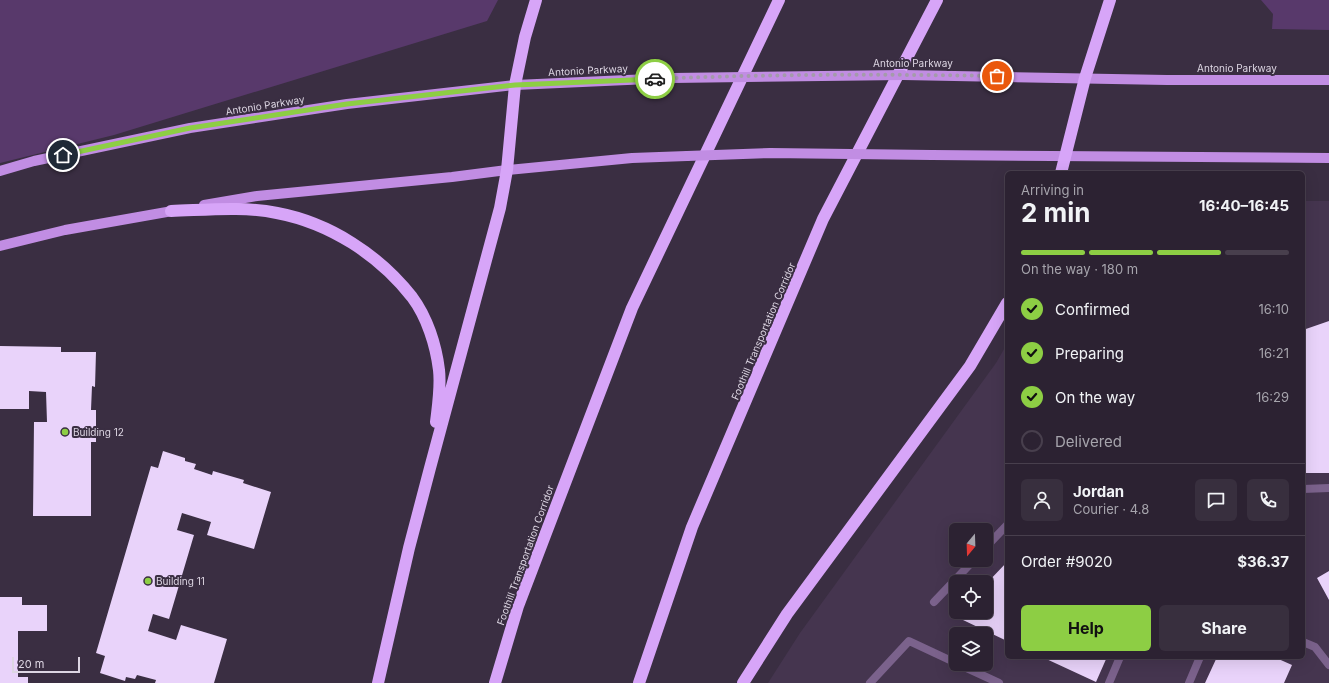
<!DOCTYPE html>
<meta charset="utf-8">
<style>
:root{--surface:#2c2232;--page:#382f3e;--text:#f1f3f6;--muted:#a6a4ac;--line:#483f4d;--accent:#8dce44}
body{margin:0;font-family:Inter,sans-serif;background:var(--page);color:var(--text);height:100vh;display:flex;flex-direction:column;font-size:15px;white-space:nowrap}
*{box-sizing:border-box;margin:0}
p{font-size:13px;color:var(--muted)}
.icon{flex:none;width:22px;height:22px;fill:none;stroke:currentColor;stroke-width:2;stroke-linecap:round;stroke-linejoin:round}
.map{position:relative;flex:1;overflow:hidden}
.side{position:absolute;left:1005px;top:171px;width:300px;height:488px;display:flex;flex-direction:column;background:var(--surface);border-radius:6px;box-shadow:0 4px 16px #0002,0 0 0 1px var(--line)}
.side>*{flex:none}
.needle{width:26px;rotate:199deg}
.fabs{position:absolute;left:949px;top:523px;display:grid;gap:8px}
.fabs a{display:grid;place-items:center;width:44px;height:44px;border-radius:6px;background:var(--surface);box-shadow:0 4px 16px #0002,0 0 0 1px var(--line);font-size:20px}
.scale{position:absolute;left:12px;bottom:10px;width:68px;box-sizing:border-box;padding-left:4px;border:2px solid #ddd6e3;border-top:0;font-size:11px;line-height:14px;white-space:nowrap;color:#ddd6e3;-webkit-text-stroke:3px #3a2e42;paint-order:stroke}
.pin{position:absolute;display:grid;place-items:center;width:34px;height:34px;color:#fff;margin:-17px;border:2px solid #fff;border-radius:50%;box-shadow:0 1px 4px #0007}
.courier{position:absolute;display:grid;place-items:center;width:40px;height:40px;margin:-20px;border:3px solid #8dce44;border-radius:50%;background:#fff;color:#222;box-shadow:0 1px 5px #0007}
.overview em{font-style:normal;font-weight:700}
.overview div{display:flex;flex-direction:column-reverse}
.overview{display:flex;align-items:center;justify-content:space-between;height:68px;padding:0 16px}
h1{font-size:26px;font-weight:700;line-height:30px}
.bar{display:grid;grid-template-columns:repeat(4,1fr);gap:6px 4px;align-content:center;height:48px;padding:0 16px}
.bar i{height:5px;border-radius:3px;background:var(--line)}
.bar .active{background:var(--accent)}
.bar p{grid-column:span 4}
.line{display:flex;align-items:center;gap:10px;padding:0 16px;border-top:1px solid var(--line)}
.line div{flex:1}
.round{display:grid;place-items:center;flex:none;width:42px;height:42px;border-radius:6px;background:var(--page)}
ol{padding:0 16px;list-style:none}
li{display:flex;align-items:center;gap:12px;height:44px}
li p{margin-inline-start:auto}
li .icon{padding:4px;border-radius:50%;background:var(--accent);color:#111;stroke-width:4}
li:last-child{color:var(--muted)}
li i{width:22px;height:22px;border:2px solid var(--line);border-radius:50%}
.button{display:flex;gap:8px;margin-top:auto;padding:8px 16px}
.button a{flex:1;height:46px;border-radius:6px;background:var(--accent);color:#111;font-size:16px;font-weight:700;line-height:46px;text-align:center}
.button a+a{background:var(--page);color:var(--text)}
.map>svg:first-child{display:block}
.built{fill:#45354f;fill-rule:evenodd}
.green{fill:#58396b}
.building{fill:#e9d3fa}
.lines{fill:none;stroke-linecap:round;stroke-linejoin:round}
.lane{stroke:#7b628c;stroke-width:8}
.primary{stroke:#c18de3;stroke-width:10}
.highway{stroke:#d7a5f8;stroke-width:12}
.primary-bridge{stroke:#c18de3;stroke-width:10}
.done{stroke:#a49bab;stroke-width:4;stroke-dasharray:0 7.2}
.route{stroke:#8dce44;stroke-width:5}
.poi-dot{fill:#8dce44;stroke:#3a2e42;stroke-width:1.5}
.labels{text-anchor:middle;stroke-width:4;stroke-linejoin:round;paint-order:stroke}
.street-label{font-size:10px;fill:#ddd6e3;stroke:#3a2e42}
.poi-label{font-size:10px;fill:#ddd6e3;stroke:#3a2e42;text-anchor:start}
</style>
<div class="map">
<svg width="1329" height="683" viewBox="0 0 1329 683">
<rect width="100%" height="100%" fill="#3a2e42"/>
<!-- built -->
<path class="built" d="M1303,201H1329V683H768L800,633L996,363L1007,344V657H1303ZM956,530H986V560H956ZM956,582H986V612H956ZM956,634H986V664H956Z"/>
<!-- green -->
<path class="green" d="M0,0H498L487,21L114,135L0,163Z
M1261,0H1329V30L1272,29L1273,14Z"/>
<!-- building -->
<path class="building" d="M1329,321V473H1303V330Z
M0,346L61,347V352H96L95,387L92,386L91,410H96V442H91V516H33L34,422H47L46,392L29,391V409H0Z
M163,451L185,458V461L196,464L194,469L212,475L213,471L244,480L243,483L271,492L254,549L207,535L211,522L182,513L177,530L194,535L169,619L153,614L148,631L176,640L181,625L227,639L214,683H155L156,680L137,675L135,679L126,677L125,681L100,673L105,656L96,653L151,466L158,468Z
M1007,562V641L963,620L966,612H986V584Z
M1329,571V600L1317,578Z
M0,597H22V605H47V631H18V677H28V683H0Z
M1042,657H1107L1096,682Z
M1217,657H1274L1292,665L1284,683H1205Z"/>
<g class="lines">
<!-- lane -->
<path class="lane" d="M1303,489L1329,488
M986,547L1007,525
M934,602L974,560
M1303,642L1315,647L1329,665
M958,664L999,683
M870,683L909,641L956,663
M1109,683L1120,657
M1189,683L1200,657"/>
<!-- primary -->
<path class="primary" d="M903,75L1167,80H1329
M932,155L1329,158
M0,171L34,161L190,128L347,104L515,85L672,78
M204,205L257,196L452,177L507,170L632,158L687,156
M0,246L65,230L178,210"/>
<!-- highway -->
<path class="highway" d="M1061,173L1085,78L1110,0
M171,211C206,210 243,206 277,213C330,223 379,255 412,297C427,317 436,345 439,370C441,387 438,405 436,422
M378,683L409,548L430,468L500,208L507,170L515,85L525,37L536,0
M495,683L518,606L632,308L779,0
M639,683L692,527L823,219L937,0
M743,683L787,614L970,366L1007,303"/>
<!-- primary-bridge -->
<path class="primary-bridge" d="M672,78L903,75
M687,156L770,153L932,155"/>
</g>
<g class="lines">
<!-- done -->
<path class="done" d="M655,79C769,74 883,74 997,76"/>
<!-- route -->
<path class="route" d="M63,155L190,128L347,104L515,85L655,79"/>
</g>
<!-- markers -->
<g class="poi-dot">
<circle cx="65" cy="432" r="4"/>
<circle cx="148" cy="581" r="4"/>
</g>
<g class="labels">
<!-- street labels -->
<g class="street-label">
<text x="913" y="67">Antonio Parkway</text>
<text x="1237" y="72">Antonio Parkway</text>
<text transform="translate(588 70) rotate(-3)" y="4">Antonio Parkway</text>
<text transform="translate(265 105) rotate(-9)" y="4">Antonio Parkway</text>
<text transform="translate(763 331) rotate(-67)" y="4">Foothill Transportation Corridor</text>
<text transform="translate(525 555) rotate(-70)" y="4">Foothill Transportation Corridor</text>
</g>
<!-- poi labels -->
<g class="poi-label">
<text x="73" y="436">Building 12</text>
<text x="156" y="585">Building 11</text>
</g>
</g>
</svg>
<div class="fabs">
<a><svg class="needle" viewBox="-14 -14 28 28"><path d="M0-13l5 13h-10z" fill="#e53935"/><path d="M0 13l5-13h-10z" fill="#a6a4ac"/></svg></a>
<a><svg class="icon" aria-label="locate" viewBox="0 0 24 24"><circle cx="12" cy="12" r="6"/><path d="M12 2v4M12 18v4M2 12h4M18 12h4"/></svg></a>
<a><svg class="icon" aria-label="layers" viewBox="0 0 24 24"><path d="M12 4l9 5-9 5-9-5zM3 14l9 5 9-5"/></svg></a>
</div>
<div class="scale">20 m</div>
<div class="pin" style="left:997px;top:76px;background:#ea580c"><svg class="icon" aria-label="bag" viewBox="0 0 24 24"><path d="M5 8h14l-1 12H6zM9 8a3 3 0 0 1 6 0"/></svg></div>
<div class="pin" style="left:63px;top:155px;background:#1f2937"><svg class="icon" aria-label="home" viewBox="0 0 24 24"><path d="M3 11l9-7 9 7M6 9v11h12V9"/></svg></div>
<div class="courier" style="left:655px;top:79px"><svg class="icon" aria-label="car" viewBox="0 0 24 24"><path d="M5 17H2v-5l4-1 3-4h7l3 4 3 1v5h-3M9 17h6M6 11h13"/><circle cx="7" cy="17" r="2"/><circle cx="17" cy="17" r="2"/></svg></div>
<section class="side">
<div class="overview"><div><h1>2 min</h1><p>Arriving in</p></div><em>16:40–16:45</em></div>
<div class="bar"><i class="active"></i><i class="active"></i><i class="active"></i><i></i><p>On the way · 180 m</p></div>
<ol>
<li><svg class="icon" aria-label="check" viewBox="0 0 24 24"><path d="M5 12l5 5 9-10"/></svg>Confirmed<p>16:10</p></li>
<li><svg class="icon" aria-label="check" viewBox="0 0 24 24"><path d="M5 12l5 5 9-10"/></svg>Preparing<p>16:21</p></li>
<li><svg class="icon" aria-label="check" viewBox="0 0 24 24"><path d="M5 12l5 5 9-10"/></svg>On the way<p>16:29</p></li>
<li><i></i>Delivered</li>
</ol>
<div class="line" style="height:72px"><a class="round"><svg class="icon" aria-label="person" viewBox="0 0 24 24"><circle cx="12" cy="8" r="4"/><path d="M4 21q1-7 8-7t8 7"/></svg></a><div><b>Jordan</b><p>Courier · 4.8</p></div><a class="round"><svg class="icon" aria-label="chat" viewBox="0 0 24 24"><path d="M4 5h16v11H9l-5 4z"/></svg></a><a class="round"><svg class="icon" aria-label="phone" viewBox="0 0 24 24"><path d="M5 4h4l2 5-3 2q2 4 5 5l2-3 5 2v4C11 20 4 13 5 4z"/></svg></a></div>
<div class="line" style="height:52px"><div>Order #9020</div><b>$36.37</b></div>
<div class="button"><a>Help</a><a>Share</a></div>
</section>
</div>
